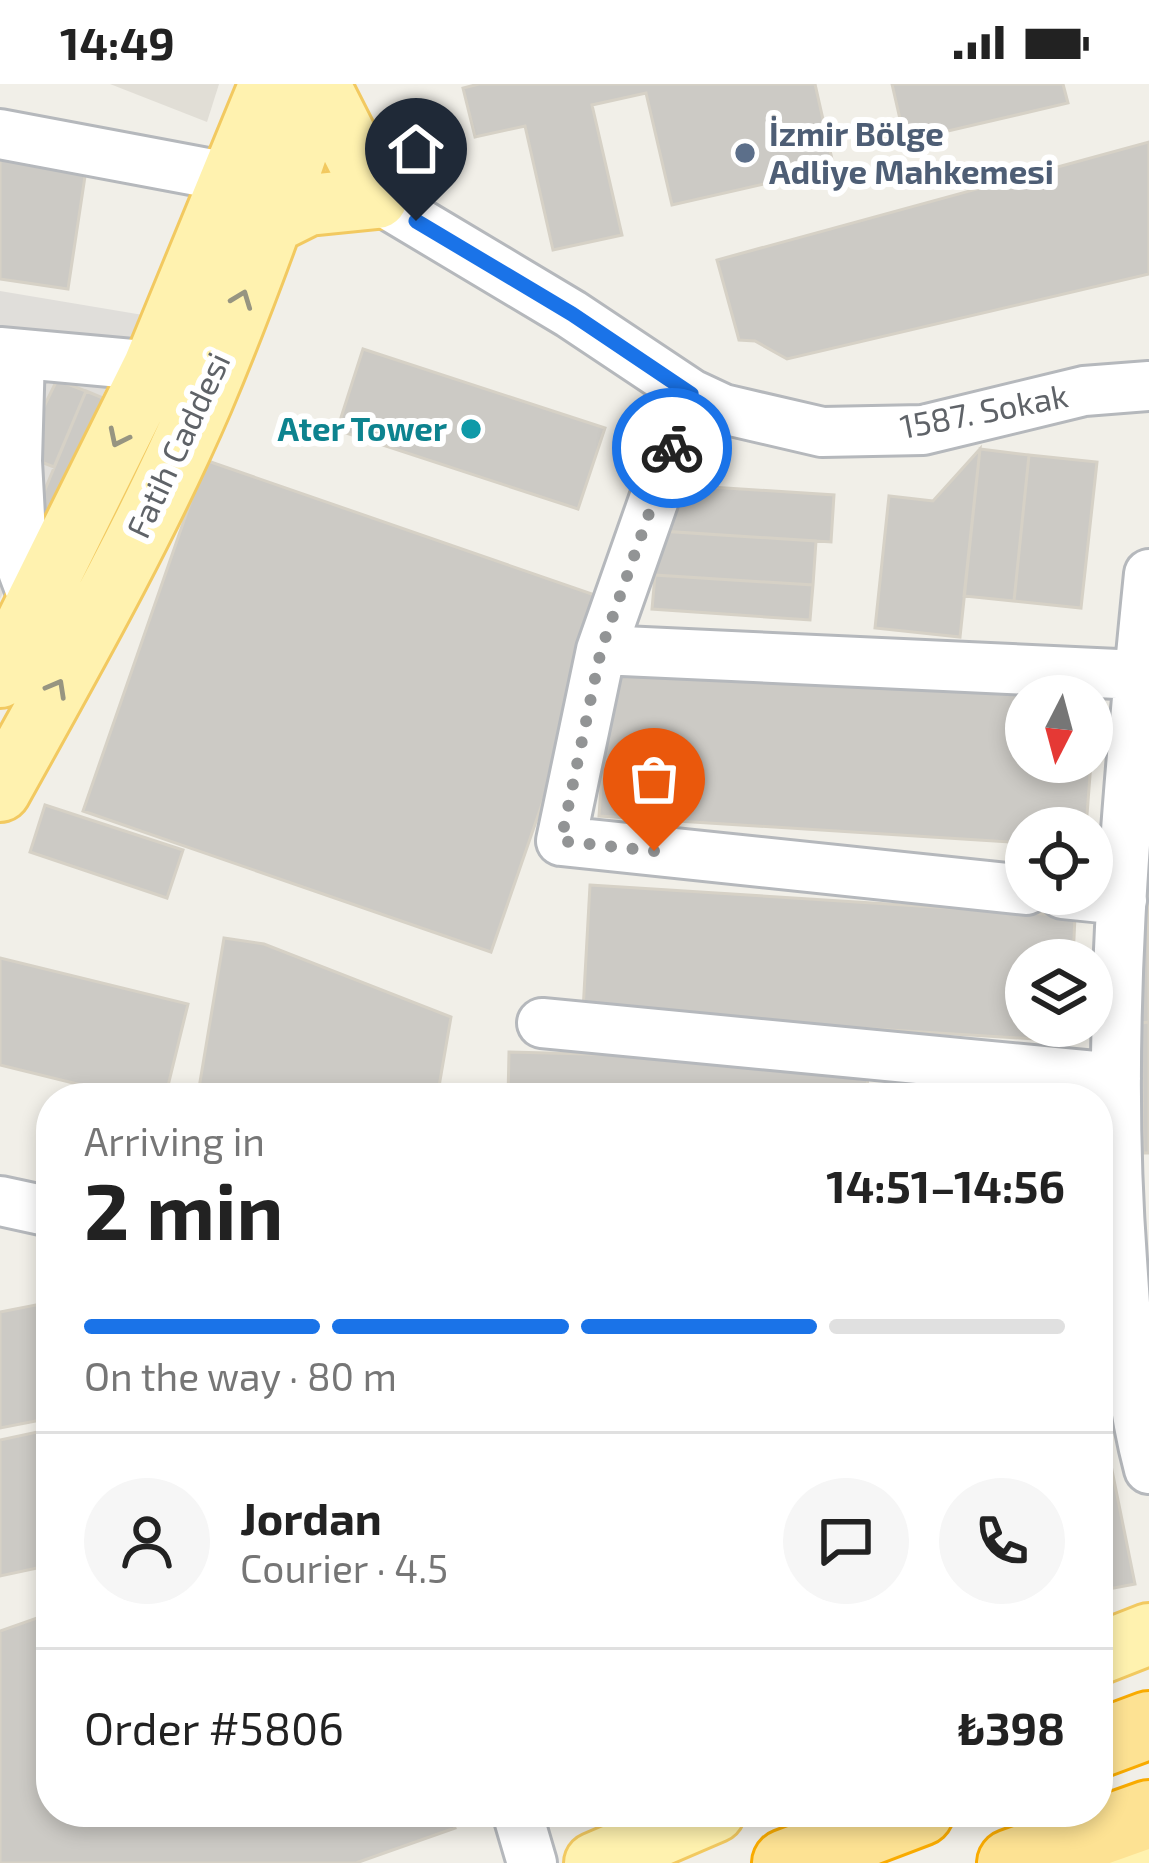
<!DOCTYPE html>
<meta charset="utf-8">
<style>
:root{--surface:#fff;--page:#f6f6f6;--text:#222;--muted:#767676;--line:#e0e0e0;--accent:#1a73e8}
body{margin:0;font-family:"Exo 2",sans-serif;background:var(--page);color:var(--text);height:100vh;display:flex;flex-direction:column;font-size:45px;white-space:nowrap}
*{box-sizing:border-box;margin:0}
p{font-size:39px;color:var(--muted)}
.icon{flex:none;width:66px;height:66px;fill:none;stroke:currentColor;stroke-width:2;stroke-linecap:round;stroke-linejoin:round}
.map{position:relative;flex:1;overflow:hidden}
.sheet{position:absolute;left:36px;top:999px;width:1077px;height:744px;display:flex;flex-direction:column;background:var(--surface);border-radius:48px;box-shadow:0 6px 18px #0003}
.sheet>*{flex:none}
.needle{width:78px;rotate:186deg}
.buttons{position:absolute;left:1005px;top:591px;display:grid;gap:24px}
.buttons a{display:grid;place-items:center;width:108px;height:108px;border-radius:50%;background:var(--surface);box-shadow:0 6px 18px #0003;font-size:60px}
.pin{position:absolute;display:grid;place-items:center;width:102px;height:102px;color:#fff;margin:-123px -51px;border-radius:50% 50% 50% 0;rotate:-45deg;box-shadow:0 0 12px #0007}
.pin .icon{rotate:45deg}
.courier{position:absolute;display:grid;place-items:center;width:120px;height:120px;margin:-60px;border:9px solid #1a73e8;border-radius:50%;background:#fff;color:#222;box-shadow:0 3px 15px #0007}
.overview em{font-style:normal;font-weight:700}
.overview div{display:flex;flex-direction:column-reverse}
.overview{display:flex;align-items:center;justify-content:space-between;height:204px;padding:0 48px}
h1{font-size:78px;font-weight:700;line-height:90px}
.bar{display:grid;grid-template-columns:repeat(4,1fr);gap:18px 12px;align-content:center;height:144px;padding:0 48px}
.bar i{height:15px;border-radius:9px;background:var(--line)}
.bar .selected{background:var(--accent)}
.bar p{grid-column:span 4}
.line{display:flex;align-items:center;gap:30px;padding:0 48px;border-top:3px solid var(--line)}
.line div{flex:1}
.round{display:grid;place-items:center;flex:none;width:126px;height:126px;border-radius:63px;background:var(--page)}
.status{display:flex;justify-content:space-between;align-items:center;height:84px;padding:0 60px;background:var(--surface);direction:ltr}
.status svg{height:33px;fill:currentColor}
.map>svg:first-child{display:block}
.industrial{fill:#e0deda}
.education{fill:#e1ded6}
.building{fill:#cccac5;stroke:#d6d1c6;stroke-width:3}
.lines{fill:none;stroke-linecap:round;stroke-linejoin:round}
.minor-casing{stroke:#b5b8bc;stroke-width:54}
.major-casing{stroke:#f2c960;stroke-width:66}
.highway-casing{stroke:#f9ab00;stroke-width:72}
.minor{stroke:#fff;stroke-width:48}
.major{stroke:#fff2af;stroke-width:60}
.highway{stroke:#fde293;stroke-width:66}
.oneway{stroke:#979581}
.done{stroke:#929495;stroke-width:12;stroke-dasharray:0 21.6}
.route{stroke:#1a73e8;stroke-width:15}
.service-dot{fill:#5c6f8a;stroke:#fff;stroke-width:4.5}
.culture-dot{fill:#0f9aa8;stroke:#fff;stroke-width:4.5}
.labels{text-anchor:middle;stroke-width:12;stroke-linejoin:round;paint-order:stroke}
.service-label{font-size:33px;font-weight:bold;fill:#4e5e75;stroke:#fff;text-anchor:start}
.street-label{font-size:33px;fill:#5f6368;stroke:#fff}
.culture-label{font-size:33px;font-weight:bold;fill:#0d838f;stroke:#fff;text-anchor:end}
</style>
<div class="status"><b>14:49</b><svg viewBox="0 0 49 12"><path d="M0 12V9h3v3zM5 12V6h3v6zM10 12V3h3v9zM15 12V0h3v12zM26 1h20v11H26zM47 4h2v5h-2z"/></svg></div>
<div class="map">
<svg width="1149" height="1779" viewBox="0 0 1149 1779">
<rect width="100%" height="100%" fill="#f1efe8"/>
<!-- industrial -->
<path class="industrial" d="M0,207L143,231L0,515Z"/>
<!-- education -->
<path class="education" d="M110,0H219L207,38Z"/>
<!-- building -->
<path class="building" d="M479,0H815L834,84L672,121L646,9L592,21L622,151L553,166L525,42L475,53L463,4Z
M892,0H1063L1068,19L905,57Z
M1149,58V190L787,275L755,257L739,256L717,176Z
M0,66L87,79L68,205L0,195Z
M363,265L605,344L578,425L337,346Z
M57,296L86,307L54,383L31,374L35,341Z
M86,307L115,319L64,443L34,432Z
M980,365L960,553L875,544L889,412L933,417Z
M980,365L1029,371L1014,517L964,512Z
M1029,371L1097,378L1081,524L1014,517Z
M205,376L612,517L491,868L83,727Z
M665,400L834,411L831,458L662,447Z
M658,447L816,457L813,501L655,491Z
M655,491L813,501L810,536L652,525Z
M610,571L1096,603L1092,657V612H1026V678H1091L1086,744H1026V759L599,732Z
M1148,715L1149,938L1141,939Z
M45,721L183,766L167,814L30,768Z
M590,801L1075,832L1073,876H1026V942H1068L1067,957L583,927Z
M224,854L264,860L451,933L437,1014H224L198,1010Z
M0,874L188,920L165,1014H134L0,981Z
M1149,938V1069H1143L1141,939Z
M509,968L868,977L867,1014H508Z
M51,1218V1334L0,1344V1228Z
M1098,1317L1135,1500L1098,1507Z
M51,1345V1481L0,1492V1356Z
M51,1529V1728H449L455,1744L356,1779H0V1547Z"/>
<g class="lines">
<defs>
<path id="minor" d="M0,50L234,94
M377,114L571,230L691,310L723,325L822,348L923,346L1084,307L1149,302
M0,268L154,282
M20,270L17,377L23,487L29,503L40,515
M691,310L601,566L561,757L1026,806
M1149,490C1126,718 1105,947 1122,1176C1127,1249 1130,1314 1149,1385
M601,566L1139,591
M1063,810L1122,816
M542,939L1116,994
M0,1117L51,1128
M517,1728L532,1779"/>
<path id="major" d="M272,139L308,121L377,114L320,2
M0,593L154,282L270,0
M0,707C71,579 144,451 202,317C246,213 284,107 320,0
M1098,1570L1149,1550
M595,1779L714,1728
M1125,1779L1149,1764"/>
<path id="highway" d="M1098,1660L1149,1641
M786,1779L920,1728
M1011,1779L1149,1730"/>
</defs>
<!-- minor casing -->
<use href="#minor" class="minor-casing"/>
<!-- major casing -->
<use href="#major" class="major-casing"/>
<!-- highway casing -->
<use href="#highway" class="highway-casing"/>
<!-- minor -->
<use href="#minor" class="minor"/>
<!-- major -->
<use href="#major" class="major"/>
<!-- highway -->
<use href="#highway" class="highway"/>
</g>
<!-- one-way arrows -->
<defs><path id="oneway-chevron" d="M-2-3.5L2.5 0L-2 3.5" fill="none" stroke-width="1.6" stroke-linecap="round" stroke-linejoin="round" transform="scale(3)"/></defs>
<g class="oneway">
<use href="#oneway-chevron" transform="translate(242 215) rotate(-69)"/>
<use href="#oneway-chevron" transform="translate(118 354) rotate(116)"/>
<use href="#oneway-chevron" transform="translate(57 604) rotate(-61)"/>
</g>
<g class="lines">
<!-- done -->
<path class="done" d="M654,767L561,757L601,566L672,364"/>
<!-- route -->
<path class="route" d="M416,137L572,230L691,310L672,364"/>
</g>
<!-- markers -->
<circle class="service-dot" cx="745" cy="69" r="12"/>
<circle class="culture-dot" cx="471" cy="345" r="12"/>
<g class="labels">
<!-- service labels -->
<g class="service-label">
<text x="769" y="62">İzmir Bölge<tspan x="769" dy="38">Adliye Mahkemesi</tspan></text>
</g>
<!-- street labels -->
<g class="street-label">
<text transform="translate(984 327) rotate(-11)" y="12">1587. Sokak</text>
<text transform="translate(178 361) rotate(-65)" y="12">Fatih Caddesi</text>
</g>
<!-- culture labels -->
<g class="culture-label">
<text x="447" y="357">Ater Tower</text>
</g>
</g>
</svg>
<div class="buttons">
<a><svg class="needle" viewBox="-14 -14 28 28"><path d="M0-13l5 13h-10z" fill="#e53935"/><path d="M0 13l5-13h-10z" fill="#767676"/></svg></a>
<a><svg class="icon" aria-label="locate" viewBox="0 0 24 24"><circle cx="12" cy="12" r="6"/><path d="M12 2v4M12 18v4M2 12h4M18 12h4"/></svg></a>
<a><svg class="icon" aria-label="layers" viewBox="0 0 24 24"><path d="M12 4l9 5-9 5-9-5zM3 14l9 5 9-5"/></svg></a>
</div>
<div class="pin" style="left:654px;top:767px;background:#ea580c"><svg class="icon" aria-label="bag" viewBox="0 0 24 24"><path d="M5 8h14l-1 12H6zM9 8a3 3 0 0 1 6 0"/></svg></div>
<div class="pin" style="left:416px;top:137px;background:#1f2937"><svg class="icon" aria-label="home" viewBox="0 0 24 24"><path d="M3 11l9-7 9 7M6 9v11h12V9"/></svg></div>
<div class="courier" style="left:672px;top:364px"><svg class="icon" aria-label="bike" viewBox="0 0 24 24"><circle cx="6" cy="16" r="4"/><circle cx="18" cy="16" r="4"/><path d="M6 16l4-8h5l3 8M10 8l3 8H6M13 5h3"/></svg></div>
<section class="sheet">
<div class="overview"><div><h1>2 min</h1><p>Arriving in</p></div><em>14:51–14:56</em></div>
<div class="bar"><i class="selected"></i><i class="selected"></i><i class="selected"></i><i></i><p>On the way · 80 m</p></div>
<div class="line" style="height:216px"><a class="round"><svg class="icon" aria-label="person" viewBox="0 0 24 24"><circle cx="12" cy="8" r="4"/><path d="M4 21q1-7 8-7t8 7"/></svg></a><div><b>Jordan</b><p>Courier · 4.5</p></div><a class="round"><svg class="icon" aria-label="chat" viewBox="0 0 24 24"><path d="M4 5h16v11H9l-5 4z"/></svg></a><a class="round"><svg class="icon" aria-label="phone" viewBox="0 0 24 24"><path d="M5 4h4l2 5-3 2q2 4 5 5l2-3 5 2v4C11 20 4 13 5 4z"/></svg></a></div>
<div class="line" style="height:156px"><div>Order #5806</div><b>₺398</b></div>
</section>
</div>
